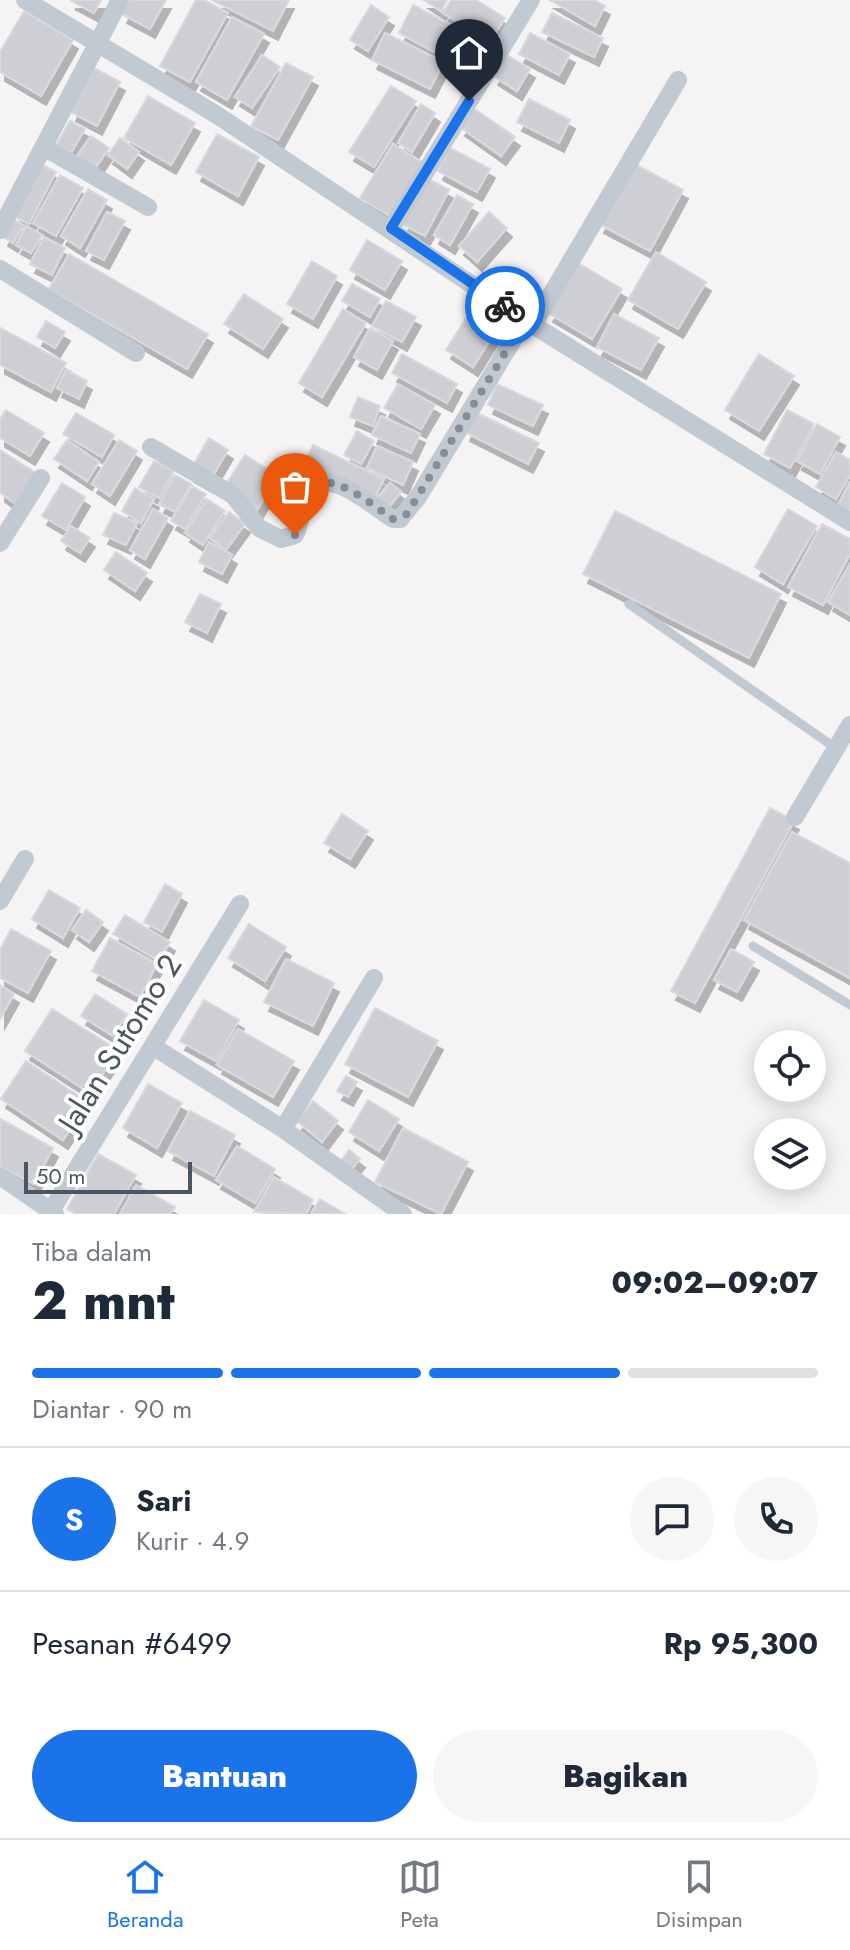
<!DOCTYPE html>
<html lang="id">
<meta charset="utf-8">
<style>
:root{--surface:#fff;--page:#f6f6f7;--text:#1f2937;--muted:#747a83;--line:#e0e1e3;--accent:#1a73e8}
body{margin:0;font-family:Jost,sans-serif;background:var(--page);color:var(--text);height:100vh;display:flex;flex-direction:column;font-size:30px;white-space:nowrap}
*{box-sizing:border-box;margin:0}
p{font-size:26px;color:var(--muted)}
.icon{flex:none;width:44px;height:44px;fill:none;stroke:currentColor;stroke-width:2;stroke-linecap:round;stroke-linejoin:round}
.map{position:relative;height:1214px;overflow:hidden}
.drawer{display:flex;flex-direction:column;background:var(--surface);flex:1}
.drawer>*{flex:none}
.buttons{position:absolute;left:754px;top:1030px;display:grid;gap:16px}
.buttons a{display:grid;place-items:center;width:72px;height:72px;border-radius:50%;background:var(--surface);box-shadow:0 4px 20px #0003;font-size:40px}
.scale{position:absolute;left:24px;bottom:20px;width:168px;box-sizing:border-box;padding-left:8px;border:4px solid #4a5661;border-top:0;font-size:22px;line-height:28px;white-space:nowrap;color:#4a5661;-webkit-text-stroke:6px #fff;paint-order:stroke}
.pin{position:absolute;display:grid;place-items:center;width:68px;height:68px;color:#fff;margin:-82px -34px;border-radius:50% 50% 50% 0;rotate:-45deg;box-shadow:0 0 8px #0007}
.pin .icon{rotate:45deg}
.courier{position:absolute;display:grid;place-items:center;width:80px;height:80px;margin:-40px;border:6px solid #1a73e8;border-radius:50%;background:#fff;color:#222;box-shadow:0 2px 10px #0007}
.head em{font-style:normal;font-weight:800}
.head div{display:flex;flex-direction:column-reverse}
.head{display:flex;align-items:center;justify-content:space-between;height:136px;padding:0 32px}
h1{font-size:52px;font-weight:800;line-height:60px}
.bar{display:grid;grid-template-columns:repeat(4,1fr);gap:12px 8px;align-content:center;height:96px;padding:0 32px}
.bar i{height:10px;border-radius:6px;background:var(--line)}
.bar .current{background:var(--accent)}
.bar p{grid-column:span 4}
.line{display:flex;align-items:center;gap:20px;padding:0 32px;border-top:2px solid var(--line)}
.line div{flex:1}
.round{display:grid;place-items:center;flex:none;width:84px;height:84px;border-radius:42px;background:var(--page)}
.button{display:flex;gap:16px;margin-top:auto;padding:16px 32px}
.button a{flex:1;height:92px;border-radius:48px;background:var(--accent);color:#fff;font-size:32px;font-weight:800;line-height:92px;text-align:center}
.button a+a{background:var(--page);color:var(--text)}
.menu{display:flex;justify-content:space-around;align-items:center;height:112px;border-top:2px solid var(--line);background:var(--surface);font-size:22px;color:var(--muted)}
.menu a{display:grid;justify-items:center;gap:4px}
.menu .current{color:var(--accent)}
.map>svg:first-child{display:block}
.building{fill:#cdcfd5;stroke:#d7d9de;stroke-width:2;filter:url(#shadow)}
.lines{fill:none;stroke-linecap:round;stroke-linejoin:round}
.lane{stroke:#c1cad2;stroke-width:9}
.street{stroke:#c1cad2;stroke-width:18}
.done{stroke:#868d94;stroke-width:8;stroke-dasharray:0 14.4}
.route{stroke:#1a73e8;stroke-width:10}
.labels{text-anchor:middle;stroke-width:8;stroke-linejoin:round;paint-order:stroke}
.street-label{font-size:32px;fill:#4a5661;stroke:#fff}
</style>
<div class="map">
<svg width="850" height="1214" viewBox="0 0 850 1214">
<defs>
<filter id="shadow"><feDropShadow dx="5" dy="9" stdDeviation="0" flood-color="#0004"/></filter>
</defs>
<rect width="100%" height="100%" fill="#f5f3f3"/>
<!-- building -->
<path class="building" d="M70,0H101L94,13Z
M130,0H166L150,29L122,14Z
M196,0H204L228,13L190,82L160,66Z
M212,0H289L273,31Z
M424,0H447L441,11Z
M451,0H476L505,18L490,42L443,13Z
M550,0H594L605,6L595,26Z
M371,5L389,17L368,51L350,40Z
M413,5L453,26L438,54L399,33Z
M24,11L73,40L41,96L0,72V52Z
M552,13L603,38L594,57L542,32Z
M232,17L264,34L227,100L196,82Z
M457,26L492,46L479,71L443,51Z
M385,33L444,62L430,89L372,60Z
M530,33L570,54L559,75L519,54Z
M262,55L280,67L252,108L235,97Z
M507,55L530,69L517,91L493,76Z
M286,63L313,77L278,140L251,126Z
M94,68L120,82L97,126L71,112Z
M391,86L416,101L374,167L349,152Z
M148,96L195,123L171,165L124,138Z
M529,99L570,120L559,143L517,122Z
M421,104L435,113L412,152L398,143Z
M473,108L515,137L501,156L460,127Z
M70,121L85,129L71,153L56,145Z
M217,134L259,157L238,196L196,172Z
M91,136L109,148L93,171L75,159Z
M120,138L139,152L127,169L108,155Z
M393,144L422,162L390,216L360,198Z
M450,148L490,169L477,192L438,171Z
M633,163L683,190L650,251L599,224Z
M41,164L56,172L29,224L13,216Z
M60,175L83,188L56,236L33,223Z
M427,178L449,190L425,236L402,224Z
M88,189L107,200L80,248L61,236Z
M457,195L473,204L450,245L434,235Z
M107,212L125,221L104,260L86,251Z
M489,212L507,228L477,262L459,246Z
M13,219L23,225L13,243L3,237Z
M26,226L42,235L31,253L16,245Z
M44,237L65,248L52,275L30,264Z
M367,240L402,261L385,290L350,270Z
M656,252L706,282L678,329L628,300Z
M69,254L208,334L187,369L49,289Z
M312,261L337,276L313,319L287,304Z
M578,263L622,289L592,339L548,313Z
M352,284L380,299L370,317L342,301Z
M244,294L283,319L263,349L224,324Z
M386,301L416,317L402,342L372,326Z
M343,309L366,323L322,397L299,383Z
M614,314L659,338L641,370L597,347Z
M468,315L495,332L473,367L446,350Z
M46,321L65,332L55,348L37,337Z
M0,328L66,363L51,392L0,365Z
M370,328L393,341L377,370L354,357Z
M402,354L457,384L447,403L392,373Z
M759,354L794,376L759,431L725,410Z
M66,370L87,381L79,399L57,388Z
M398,384L435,405L421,429L384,408Z
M497,384L543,405L533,426L488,405Z
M358,397L380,406L373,426L350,417Z
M6,410L44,433L30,456L0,438V419Z
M787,410L814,424L790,468L764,454Z
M475,412L539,443L528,464L465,432Z
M76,413L114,435L102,457L63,434Z
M381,416L420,434L411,453L372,435Z
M817,424L840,437L820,474L797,461Z
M357,431L374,441L361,464L344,455Z
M209,438L228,450L208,484L189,473Z
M67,440L99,462L87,481L54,459Z
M119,440L137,451L110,496L92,484Z
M313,445L384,479L374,499L303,465Z
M377,446L413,462L403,485L367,468Z
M0,450L36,473L16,504L0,493Z
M836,452L850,460V475L836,499L816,487Z
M245,455L278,476L257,510L223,489Z
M154,461L174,471L159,498L139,487Z
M175,475L191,484L175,512L159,504Z
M850,482V516L836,509Z
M62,483L85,497L66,530L42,516Z
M390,483L401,492L388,508L376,499Z
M192,486L206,494L185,529L171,521Z
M135,488L154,499L141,523L122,511Z
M207,499L225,511L203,545L185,533Z
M153,509L168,518L145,559L130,550Z
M788,509L817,526L783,584L755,567Z
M615,511L781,594L749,658L583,574Z
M229,512L245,524L226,550L210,538Z
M114,513L137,523L126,545L103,535Z
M822,524L850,539V554L823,605L788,587Z
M71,526L90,538L80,553L61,541Z
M209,542L232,555L222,574L199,562Z
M116,552L147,573L135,591L104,570Z
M850,564V615L828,602Z
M200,594L221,604L207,633L185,622Z
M770,808L794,821L695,1003L671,991Z
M342,814L368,831L350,859L324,843Z
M792,832L850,863V978L744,920Z
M165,884L182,894L162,932L144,922Z
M49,890L80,908L63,938L32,919Z
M86,910L103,922L89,942L72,930Z
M125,915L170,942L159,961L113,934Z
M249,924L286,947L265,981L228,958Z
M11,929L51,951L28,993L0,978V950Z
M110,938L157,964L140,997L92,971Z
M731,949L754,962L737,992L714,980Z
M286,959L334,983L313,1026L264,1002Z
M0,985L14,994L0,1019Z
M95,994L127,1014L113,1036L81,1016Z
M204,1000L239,1020L216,1061L180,1041Z
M375,1008L438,1041L408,1097L345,1064Z
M52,1009L118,1050L90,1093L25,1051Z
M238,1029L294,1061L273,1097L217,1065Z
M26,1061L88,1102L63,1140L1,1099Z
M346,1076L357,1082L348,1097L337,1091Z
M148,1084L182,1103L157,1148L123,1128Z
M368,1100L399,1119L379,1151L349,1132Z
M313,1101L338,1121L322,1142L297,1121Z
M190,1111L235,1135L214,1176L168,1151Z
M0,1119L53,1148L34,1184L0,1166Z
M403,1128L468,1162L441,1214L375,1182Z
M237,1146L275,1169L255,1203L216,1180Z
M349,1150L360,1159L350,1171L340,1162Z
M98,1154L136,1175L114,1214H76L67,1209Z
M274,1177L313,1200L306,1214L254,1212Z
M136,1185L175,1207L170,1214H120Z
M320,1199L345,1214H311Z"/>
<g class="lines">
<!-- lane -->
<path class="lane" d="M629,604L834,747
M753,946L850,1005"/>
<!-- street -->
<path class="street" d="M25,0L217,115L525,320L850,522
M45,148L148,207
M391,228L531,0
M0,230L120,0
M0,269L136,353
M533,325L678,80
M151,447L233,495L259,528L281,539L295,535C302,522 300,506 307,493C324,462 374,507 393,519H400L418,497L525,320
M0,543L41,478
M795,817L850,725
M0,901L25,859
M154,1047L283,1129L403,1214
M283,1129L374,978
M0,1176L55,1214
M49,1214L240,904"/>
</g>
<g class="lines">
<!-- done -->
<path class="done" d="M295,535C303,522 300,506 307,493C324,462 374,507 393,519L407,514L525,320L505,306"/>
<!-- route -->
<path class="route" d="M469,101L391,228L505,306"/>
</g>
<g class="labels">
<!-- street labels -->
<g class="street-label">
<text transform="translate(120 1043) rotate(-58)" y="11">Jalan Sutomo 2</text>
</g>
</g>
</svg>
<div class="buttons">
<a><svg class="icon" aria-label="locate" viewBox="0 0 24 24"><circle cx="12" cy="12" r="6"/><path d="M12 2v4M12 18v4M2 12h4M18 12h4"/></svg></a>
<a><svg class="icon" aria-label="layers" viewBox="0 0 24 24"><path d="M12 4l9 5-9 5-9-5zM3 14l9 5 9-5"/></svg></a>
</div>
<div class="scale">50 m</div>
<div class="pin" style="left:295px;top:535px;background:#ea580c"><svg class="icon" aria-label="bag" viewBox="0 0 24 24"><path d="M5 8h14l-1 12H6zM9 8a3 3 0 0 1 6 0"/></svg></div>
<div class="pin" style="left:469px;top:101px;background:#1f2937"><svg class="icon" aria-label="home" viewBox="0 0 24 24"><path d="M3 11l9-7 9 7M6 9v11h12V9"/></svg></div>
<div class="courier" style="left:505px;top:306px"><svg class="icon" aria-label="bike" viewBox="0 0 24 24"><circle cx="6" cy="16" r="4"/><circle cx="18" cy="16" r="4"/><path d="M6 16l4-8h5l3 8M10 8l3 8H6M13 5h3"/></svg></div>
</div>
<section class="drawer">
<div class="head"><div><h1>2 mnt</h1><p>Tiba dalam</p></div><em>09:02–09:07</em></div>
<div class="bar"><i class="current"></i><i class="current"></i><i class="current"></i><i></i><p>Diantar · 90 m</p></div>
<div class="line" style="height:144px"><b class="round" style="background:var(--accent);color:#fff">S</b><div><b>Sari</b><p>Kurir · 4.9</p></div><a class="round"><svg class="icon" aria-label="chat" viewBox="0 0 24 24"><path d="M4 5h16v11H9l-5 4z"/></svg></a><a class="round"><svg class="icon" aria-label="phone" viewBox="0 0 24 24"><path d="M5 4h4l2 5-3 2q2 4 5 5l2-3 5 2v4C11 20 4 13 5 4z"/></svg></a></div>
<div class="line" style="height:104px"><div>Pesanan #6499</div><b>Rp 95,300</b></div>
<div class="button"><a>Bantuan</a><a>Bagikan</a></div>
</section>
<nav class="menu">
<a class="current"><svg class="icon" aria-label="home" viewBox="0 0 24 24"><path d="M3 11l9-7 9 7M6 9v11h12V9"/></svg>Beranda</a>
<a><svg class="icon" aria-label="map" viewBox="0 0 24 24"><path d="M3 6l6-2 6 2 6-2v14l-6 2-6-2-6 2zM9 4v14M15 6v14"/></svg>Peta</a>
<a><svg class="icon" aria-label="saved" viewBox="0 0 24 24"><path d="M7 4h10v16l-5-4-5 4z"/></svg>Disimpan</a>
</nav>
